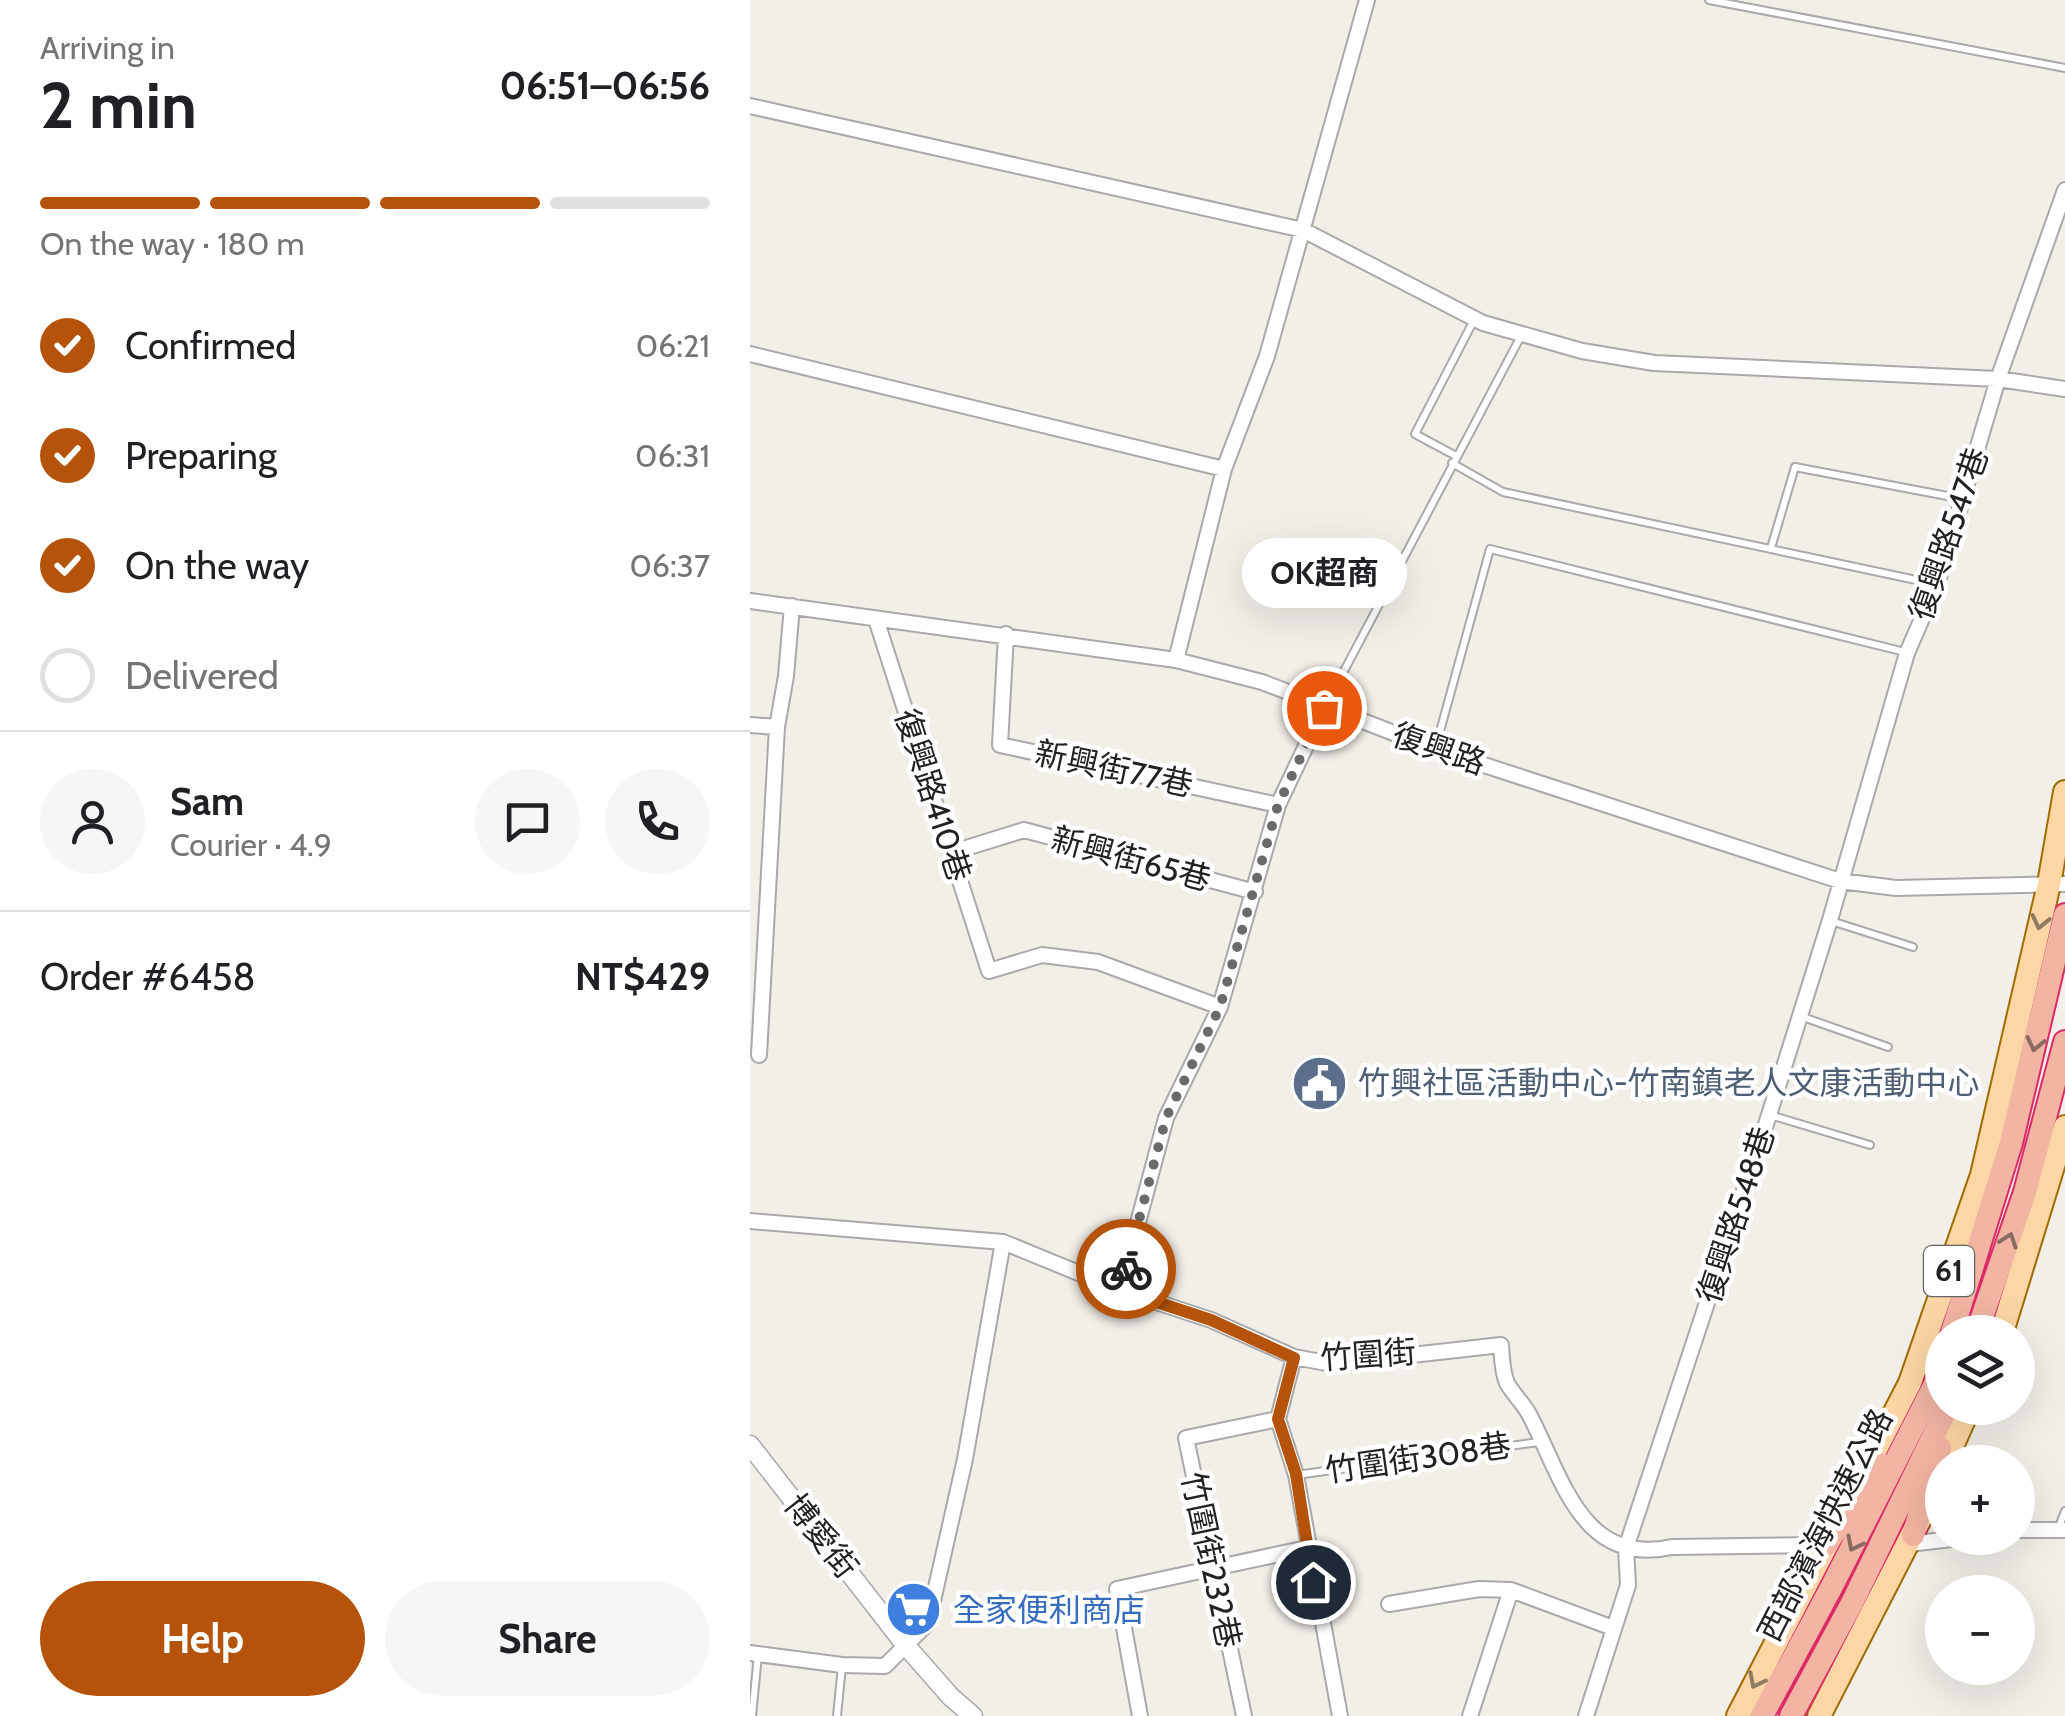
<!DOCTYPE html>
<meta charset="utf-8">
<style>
:root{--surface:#fff;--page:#f6f6f6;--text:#202124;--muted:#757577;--line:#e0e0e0;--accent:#b45309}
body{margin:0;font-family:Cabin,"Noto Sans TC",sans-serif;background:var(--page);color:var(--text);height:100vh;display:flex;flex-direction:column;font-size:38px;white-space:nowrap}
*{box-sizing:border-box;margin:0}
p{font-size:32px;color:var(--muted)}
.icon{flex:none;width:55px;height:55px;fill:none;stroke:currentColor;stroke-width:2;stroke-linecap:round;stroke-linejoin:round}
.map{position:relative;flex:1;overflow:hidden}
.drawer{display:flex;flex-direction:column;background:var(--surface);width:750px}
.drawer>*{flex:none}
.fabs{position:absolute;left:1175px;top:1315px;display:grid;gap:20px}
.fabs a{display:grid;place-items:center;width:110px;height:110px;border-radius:50%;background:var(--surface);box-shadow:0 10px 40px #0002;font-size:50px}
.pin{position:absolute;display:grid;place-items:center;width:85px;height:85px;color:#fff;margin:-42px;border:5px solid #fff;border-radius:50%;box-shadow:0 2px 10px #0007}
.courier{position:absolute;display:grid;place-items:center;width:100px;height:100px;margin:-50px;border:8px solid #b45309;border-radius:50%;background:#fff;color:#222;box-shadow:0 2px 12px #0007}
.bubble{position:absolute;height:70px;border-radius:35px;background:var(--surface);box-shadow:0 10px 40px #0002;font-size:32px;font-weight:700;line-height:70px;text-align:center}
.summary em{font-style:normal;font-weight:700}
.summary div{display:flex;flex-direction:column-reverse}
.summary{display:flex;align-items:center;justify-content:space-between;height:170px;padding:0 40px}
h1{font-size:65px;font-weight:700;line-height:75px}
.bar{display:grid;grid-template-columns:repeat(4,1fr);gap:15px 10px;align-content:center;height:120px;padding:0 40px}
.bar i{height:12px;border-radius:8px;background:var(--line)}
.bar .selected{background:var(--accent)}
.bar p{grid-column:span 4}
.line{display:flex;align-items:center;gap:25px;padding:0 40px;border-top:2px solid var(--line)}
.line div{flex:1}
.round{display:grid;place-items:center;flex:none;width:105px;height:105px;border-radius:52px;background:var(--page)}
ol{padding:0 40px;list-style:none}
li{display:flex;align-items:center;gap:30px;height:110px}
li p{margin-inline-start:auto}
li .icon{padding:10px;border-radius:50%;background:var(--accent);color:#fff;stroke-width:4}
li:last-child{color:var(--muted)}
li i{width:55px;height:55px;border:5px solid var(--line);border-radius:50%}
.primary-button{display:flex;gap:20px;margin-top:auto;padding:20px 40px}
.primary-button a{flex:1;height:115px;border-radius:60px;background:var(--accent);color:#fff;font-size:40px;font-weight:700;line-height:115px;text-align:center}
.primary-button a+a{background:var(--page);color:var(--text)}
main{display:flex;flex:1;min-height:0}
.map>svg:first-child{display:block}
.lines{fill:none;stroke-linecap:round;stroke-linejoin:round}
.service-casing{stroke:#a9a9a9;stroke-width:10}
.minor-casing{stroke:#a9a9a9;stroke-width:18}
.tertiary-casing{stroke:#a9a9a9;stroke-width:21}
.primary-casing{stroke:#a06b00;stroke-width:26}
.trunk-casing{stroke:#dc2a67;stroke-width:26}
.service{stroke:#fff;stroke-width:6}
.minor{stroke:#fff;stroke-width:14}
.tertiary{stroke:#fff;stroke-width:18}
.primary{stroke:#fcd6a4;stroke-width:22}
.trunk{stroke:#f2b4a3;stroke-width:22}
.oneway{stroke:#8f7c63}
.oneway2{stroke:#8a6b62}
.done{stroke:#6b6a68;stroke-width:10;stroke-dasharray:0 18}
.route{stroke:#b45309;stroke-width:12}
.labels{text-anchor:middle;stroke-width:9;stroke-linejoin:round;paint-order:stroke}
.shield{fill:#fff;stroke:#646464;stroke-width:2.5}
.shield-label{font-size:30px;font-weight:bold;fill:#222}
.street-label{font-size:32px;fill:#222;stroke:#fff}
.service-label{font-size:32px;fill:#4e5e75;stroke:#fff;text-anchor:start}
.shop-label{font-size:32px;fill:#366cbe;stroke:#fff;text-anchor:start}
</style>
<main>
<section class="drawer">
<div class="summary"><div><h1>2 min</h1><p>Arriving in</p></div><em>06:51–06:56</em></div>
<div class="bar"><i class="selected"></i><i class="selected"></i><i class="selected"></i><i></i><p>On the way · 180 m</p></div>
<ol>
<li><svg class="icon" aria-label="check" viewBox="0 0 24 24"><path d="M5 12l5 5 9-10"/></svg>Confirmed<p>06:21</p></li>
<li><svg class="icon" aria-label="check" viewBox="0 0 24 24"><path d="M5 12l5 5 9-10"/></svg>Preparing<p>06:31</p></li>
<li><svg class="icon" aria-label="check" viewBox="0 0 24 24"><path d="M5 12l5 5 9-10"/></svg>On the way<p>06:37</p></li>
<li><i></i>Delivered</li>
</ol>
<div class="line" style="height:180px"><a class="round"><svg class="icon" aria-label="person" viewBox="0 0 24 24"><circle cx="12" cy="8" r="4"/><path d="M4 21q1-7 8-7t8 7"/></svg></a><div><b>Sam</b><p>Courier · 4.9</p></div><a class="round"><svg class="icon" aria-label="chat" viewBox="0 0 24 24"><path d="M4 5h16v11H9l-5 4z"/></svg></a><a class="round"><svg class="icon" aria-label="phone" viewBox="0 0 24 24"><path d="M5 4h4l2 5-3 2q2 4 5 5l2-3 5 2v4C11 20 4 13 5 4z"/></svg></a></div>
<div class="line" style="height:130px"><div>Order #6458</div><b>NT$429</b></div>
<div class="primary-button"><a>Help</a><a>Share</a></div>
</section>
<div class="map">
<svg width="1315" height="1716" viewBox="0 0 1315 1716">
<rect width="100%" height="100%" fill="#f2efe9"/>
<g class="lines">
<defs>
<path id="service" d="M959,0L1315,68
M706,456L665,434L724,320
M702,463L753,492L1185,584
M1021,548L1045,467L1213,499
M576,705L771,336
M686,746L740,549L1155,652
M1081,921L1163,947
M1050,1016L1138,1047
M1020,1115L1120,1145
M546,1475L789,1442
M1308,1529L1315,1511
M2,1716L8,1655
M87,1716L92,1666"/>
<path id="minor" d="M0,106L553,230L733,323L832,351L904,363L1248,379L1315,389
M0,354L474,469
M0,601L426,660L512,682L685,749L1090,881L1146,888L1315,884
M126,619L239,971L292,955L348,962L470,1007
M256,634L250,745L528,805
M426,660L474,469L517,356L617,0
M0,725L27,727
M200,853L274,830L505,892
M9,1055L27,727L36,676L42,606
M0,1221L253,1242L370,1290L461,1320L544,1357L582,1364L751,1345C752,1357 752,1372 757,1383C763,1394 773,1403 779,1414C812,1476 831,1567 922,1547L1076,1545
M370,1290L416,1118L470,1007L528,805L574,708
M544,1357L528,1419L546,1475L590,1716
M1268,1530H1315
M1159,1544L1210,1538
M639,1604L729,1589L761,1590L863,1628
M0,1653L92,1665L135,1666L178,1623L215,1459L253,1242
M390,1716L367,1589L557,1548
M494,1716L436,1438L528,1419
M720,1716L761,1590
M836,1716L878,1585L876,1548L1019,1115L1080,920L1157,653L1187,584L1248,379L1315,190"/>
<path id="tertiary" d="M0,1445L157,1647L201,1697L223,1716"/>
<path id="primary" d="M1252,1332L1315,1127
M1195,1462L1219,1408
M1110,1480L1160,1383L1232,1175L1299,884L1315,792
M988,1716L1084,1531
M1069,1716L1170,1519"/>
<path id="trunk" d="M1202,1332L1261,1143L1315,915
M1227,1332L1275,1192L1315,1042
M1163,1535L1190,1448
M1076,1545L1130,1464
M1012,1716L1081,1588L1188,1378L1192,1362
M1041,1716L1102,1603L1197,1408"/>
</defs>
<!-- service casing -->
<use href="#service" class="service-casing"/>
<!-- minor casing -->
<use href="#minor" class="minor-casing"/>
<!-- tertiary casing -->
<use href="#tertiary" class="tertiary-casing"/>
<!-- primary casing -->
<use href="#primary" class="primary-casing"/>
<!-- trunk casing -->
<use href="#trunk" class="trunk-casing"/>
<!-- service -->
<use href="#service" class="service"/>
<!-- minor -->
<use href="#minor" class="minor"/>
<!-- tertiary -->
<use href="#tertiary" class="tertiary"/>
<!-- primary -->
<use href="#primary" class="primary"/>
<!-- trunk -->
<use href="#trunk" class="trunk"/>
</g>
<!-- one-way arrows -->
<defs><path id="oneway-chevron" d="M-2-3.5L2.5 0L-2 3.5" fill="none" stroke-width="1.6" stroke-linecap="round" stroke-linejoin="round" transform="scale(2.5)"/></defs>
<g class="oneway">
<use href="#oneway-chevron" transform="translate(1290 922) rotate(103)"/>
<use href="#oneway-chevron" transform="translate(1006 1681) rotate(117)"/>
</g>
<g class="oneway2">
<use href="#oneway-chevron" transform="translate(1285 1044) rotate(103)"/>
<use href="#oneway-chevron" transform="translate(1259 1240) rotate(-71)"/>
<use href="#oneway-chevron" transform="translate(1104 1544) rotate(117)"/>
</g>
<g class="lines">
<!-- done -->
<path class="done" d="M376,1269L416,1118L470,1007L528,805L574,708"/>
<!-- route -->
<path class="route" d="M376,1269L370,1290L461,1320L544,1358L528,1419L546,1474L563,1582"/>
</g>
<!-- icons -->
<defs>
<symbol id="civic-disc" viewBox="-11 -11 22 22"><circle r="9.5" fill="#5c6f8a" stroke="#fff"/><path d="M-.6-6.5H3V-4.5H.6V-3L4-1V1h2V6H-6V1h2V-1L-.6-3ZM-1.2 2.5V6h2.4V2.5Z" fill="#fff"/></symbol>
<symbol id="supermarket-disc" viewBox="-11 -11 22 22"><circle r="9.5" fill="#3f7fe0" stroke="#fff"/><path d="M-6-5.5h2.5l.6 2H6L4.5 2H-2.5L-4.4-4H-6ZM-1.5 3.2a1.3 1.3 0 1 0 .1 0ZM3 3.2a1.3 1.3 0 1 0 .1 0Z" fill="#fff"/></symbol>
</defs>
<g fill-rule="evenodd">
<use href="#civic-disc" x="538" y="1052" width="63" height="63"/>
<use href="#supermarket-disc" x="132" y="1578" width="63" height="63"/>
</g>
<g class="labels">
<!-- shield labels -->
<rect class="shield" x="1174" y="1246" width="50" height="50" rx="8"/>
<g class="shield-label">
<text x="1199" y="1281">61</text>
</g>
<!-- street labels -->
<g class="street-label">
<text transform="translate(1199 534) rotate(-71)" y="11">復興路547巷</text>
<text transform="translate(689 749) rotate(19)" y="11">復興路</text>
<text transform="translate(364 769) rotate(12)" y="11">新興街77巷</text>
<text transform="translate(183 795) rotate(72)" y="11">復興路410巷</text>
<text transform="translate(381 859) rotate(15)" y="11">新興街65巷</text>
<text transform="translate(986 1215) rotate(-72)" y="11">復興路548巷</text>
<text transform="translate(618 1355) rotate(-4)" y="11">竹圍街</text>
<text transform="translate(668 1458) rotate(-8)" y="11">竹圍街308巷</text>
<text transform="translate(1075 1525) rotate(-63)" y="11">西部濱海快速公路</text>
<text transform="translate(71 1536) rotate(52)" y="11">博愛街</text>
<text transform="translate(461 1560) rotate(78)" y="11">竹圍街232巷</text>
</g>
<!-- service labels -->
<g class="service-label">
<text x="608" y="1094">竹興社區活動中心-竹南鎮老人文康活動中心</text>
</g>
<!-- shop labels -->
<g class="shop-label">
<text x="203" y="1621">全家便利商店</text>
</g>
</g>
</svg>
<div class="fabs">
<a><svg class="icon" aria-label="layers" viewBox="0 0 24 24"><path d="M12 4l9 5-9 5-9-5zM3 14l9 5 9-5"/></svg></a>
<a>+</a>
<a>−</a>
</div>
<div class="pin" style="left:574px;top:708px;background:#ea580c"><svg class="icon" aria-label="bag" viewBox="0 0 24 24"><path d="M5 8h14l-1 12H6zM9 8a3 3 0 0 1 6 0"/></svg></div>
<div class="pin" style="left:563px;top:1582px;background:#1f2937"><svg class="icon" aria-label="home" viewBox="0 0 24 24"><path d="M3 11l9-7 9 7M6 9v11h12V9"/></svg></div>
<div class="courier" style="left:376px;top:1269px"><svg class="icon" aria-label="bike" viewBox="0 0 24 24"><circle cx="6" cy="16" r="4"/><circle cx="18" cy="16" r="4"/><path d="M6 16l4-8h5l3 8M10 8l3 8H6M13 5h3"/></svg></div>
<div class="bubble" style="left:492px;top:538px;width:165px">OK超商</div>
</div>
</main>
